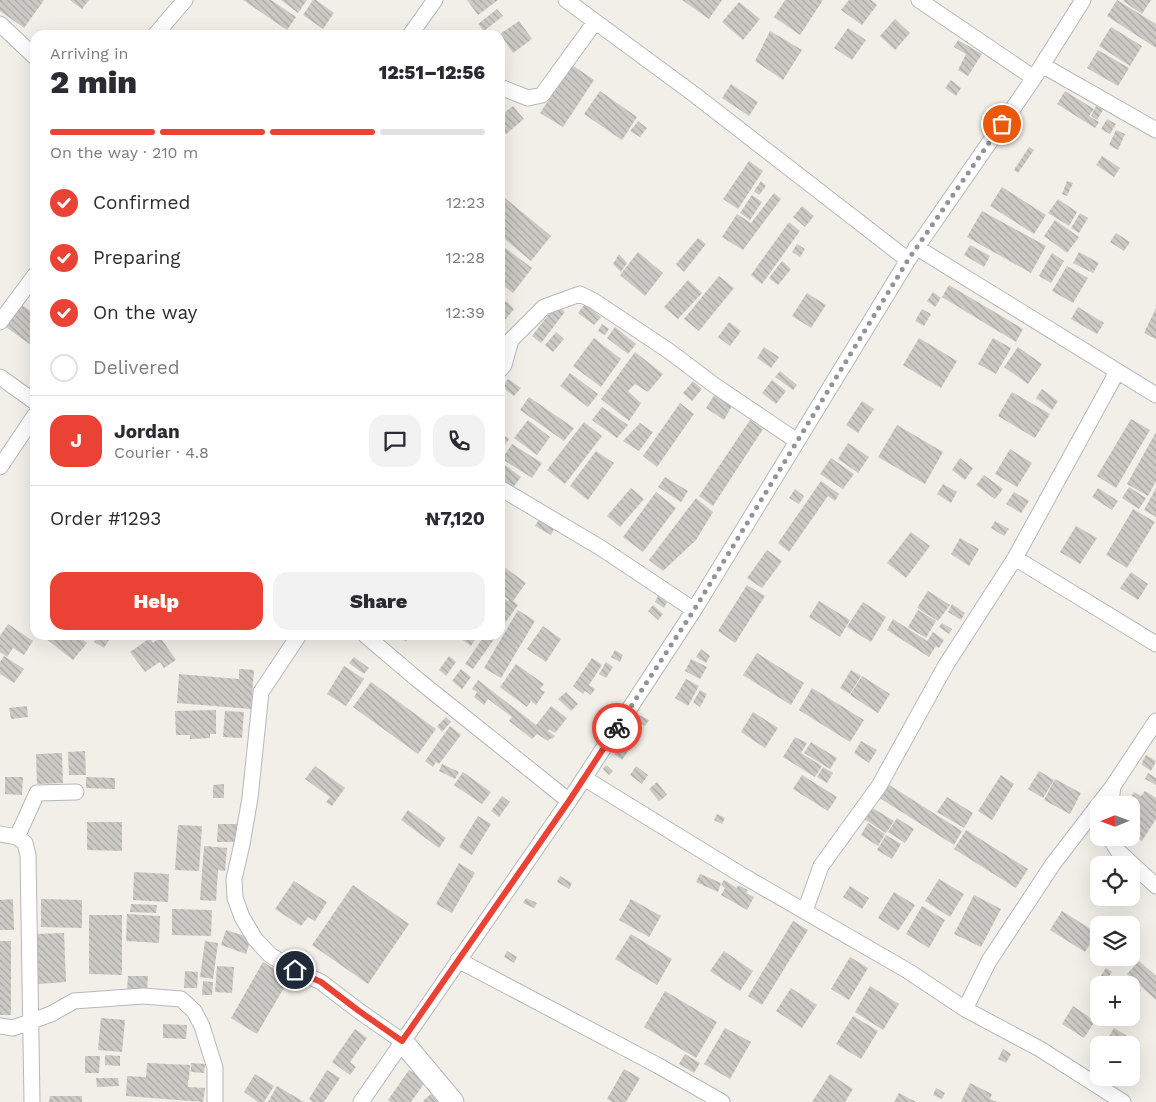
<!DOCTYPE html>
<meta charset="utf-8">
<style>
:root{--surface:#fff;--page:#f2f2f3;--text:#2b2b33;--muted:#7c7c81;--line:#e1e1e2;--accent:#ea4335}
body{margin:0;font-family:"Work Sans",sans-serif;background:var(--page);color:var(--text);height:100vh;display:flex;flex-direction:column;font-size:19px;white-space:nowrap}
*{box-sizing:border-box;margin:0}
p{font-size:16px;color:var(--muted)}
.icon{flex:none;width:28px;height:28px;fill:none;stroke:currentColor;stroke-width:2;stroke-linecap:round;stroke-linejoin:round}
.map{position:relative;flex:1;overflow:hidden}
.panel{position:absolute;left:30px;top:30px;width:475px;height:610px;display:flex;flex-direction:column;background:var(--surface);border-radius:15px;box-shadow:0 5px 20px #0002}
.panel>*{flex:none}
.needle{width:32px;rotate:269deg}
.tools{position:absolute;left:1090px;top:796px;display:grid;gap:10px}
.tools a{display:grid;place-items:center;width:50px;height:50px;border-radius:10px;background:var(--surface);box-shadow:0 5px 20px #0002;font-size:25px}
.pin{position:absolute;display:grid;place-items:center;width:42px;height:42px;color:#fff;margin:-21px;border:2px solid #fff;border-radius:50%;box-shadow:0 1px 5px #0007}
.courier{position:absolute;display:grid;place-items:center;width:50px;height:50px;margin:-25px;border:4px solid #ea4335;border-radius:50%;background:#fff;color:#222;box-shadow:0 1px 6px #0007}
.summary em{font-style:normal;font-weight:800}
.summary div{display:flex;flex-direction:column-reverse}
.summary{display:flex;align-items:center;justify-content:space-between;height:85px;padding:0 20px}
h1{font-size:32px;font-weight:800;line-height:38px}
.bar{display:grid;grid-template-columns:repeat(4,1fr);gap:8px 5px;align-content:center;height:60px;padding:0 20px}
.bar i{height:6px;border-radius:4px;background:var(--line)}
.bar .on{background:var(--accent)}
.bar p{grid-column:span 4}
.line{display:flex;align-items:center;gap:12px;padding:0 20px;border-top:1px solid var(--line)}
.line div{flex:1}
.round{display:grid;place-items:center;flex:none;width:52px;height:52px;border-radius:15px;background:var(--page)}
ol{padding:0 20px;list-style:none}
li{display:flex;align-items:center;gap:15px;height:55px}
li p{margin-inline-start:auto}
li .icon{padding:5px;border-radius:50%;background:var(--accent);color:#fff;stroke-width:4}
li:last-child{color:var(--muted)}
li i{width:28px;height:28px;border:2px solid var(--line);border-radius:50%}
.cta{display:flex;gap:10px;margin-top:auto;padding:10px 20px}
.cta a{flex:1;height:58px;border-radius:15px;background:var(--accent);color:#fff;font-size:20px;font-weight:800;line-height:58px;text-align:center}
.cta a+a{background:var(--page);color:var(--text)}
.map>svg:first-child{display:block}
.building{fill:url(#building-back-hatch)}
.lines{fill:none;stroke-linecap:round;stroke-linejoin:round}
.street-casing{stroke:#b5b8bc;stroke-width:17}
.secondary-casing{stroke:#b6babf;stroke-width:23}
.street{stroke:#fff;stroke-width:15}
.secondary{stroke:#fff;stroke-width:21}
.done{stroke:#929495;stroke-width:5;stroke-dasharray:0 9}
.route{stroke:#ea4335;stroke-width:6}
</style>
<div class="map">
<svg width="1156" height="1102" viewBox="0 0 1156 1102">
<defs>
<pattern id="building-back-hatch" width="6" height="6" patternUnits="userSpaceOnUse" patternTransform="scale(1.25)"><rect width="6" height="6" fill="#cccac5"/><path d="M-1 5l2 2M0 0l6 6M5-1l2 2" fill="none" stroke="#a9a8a4"/></pattern>
</defs>
<rect width="100%" height="100%" fill="#f1efe8"/>
<!-- building -->
<path class="building" d="M0,0H44L24,28L0,11Z
M70,0H89L82,9Z
M243,0H271L296,17L287,30Z
M281,0H307L298,13Z
M313,0H316L334,13L323,29L303,15Z
M467,0H498L478,15Z
M682,0H722L709,19Z
M785,0H823L800,35L774,17Z
M849,0H871L877,5L862,25L841,10Z
M1117,0L1156,24V48L1107,16Z
M1124,0H1151L1142,14L1123,1Z
M739,2L760,19L743,40L722,22Z
M497,9L503,16L484,31L478,24Z
M895,19L910,33L895,50L880,36Z
M519,21L532,39L513,53L500,34Z
M1111,27L1142,46L1130,66L1099,46Z
M848,28L866,40L852,60L834,48Z
M770,31L802,50L783,80L755,61Z
M958,40L982,54L968,76L958,70L966,54L954,47Z
M1098,50L1129,68L1118,86L1087,68Z
M572,65L594,80L563,127L540,113Z
M951,80L961,88L956,96L945,88Z
M731,84L758,102L749,116L722,98Z
M600,91L637,117L622,140L584,114Z
M1065,91L1094,109L1089,116L1099,122L1095,128L1057,104Z
M500,99L506,106L500,112Z
M513,106L524,119L501,138L500,136V116Z
M1096,106L1103,110L1097,120L1091,116Z
M1107,119L1116,124L1110,134L1101,129Z
M638,121L647,128L640,137L630,131Z
M1116,130L1125,134L1118,150L1109,145Z
M1029,147L1034,150L1018,173L1014,170Z
M1102,156L1120,168L1114,177L1096,165Z
M749,161L763,171L738,209L723,199Z
M761,181L766,186L759,195L754,191Z
M1067,181L1073,183L1067,196L1062,194Z
M1002,187L1046,215L1034,234L990,206Z
M774,193L781,199L743,250L722,237L737,214L751,223Z
M500,194L551,236L531,261L500,235Z
M752,195L762,202L750,220L740,213Z
M1058,199L1077,212L1069,226L1048,213Z
M802,206L814,216L805,227L793,217Z
M982,211L1046,246L1031,273L967,237Z
M1080,213L1088,218L1079,233L1071,228Z
M1055,220L1079,237L1067,253L1044,236Z
M789,222L800,231L762,284L751,275Z
M1116,233L1130,242L1124,251L1110,242Z
M698,238L706,244L684,272L676,264Z
M500,244L532,268L513,293L500,283Z
M797,244L805,249L800,257L792,252Z
M970,245L990,256L984,267L964,255Z
M638,252L663,273L645,296L620,275Z
M1079,252L1099,263L1093,273L1073,263Z
M1052,253L1064,261L1051,283L1039,276Z
M619,254L627,263L621,272L613,264Z
M782,261L791,269L778,285L769,278Z
M1067,266L1088,278L1073,303L1052,291Z
M719,276L734,288L699,331L684,319Z
M688,280L702,293L678,319L664,307Z
M949,285L1023,329L1016,342L942,297Z
M933,292L941,298L935,307L927,301Z
M807,293L826,305L811,328L792,316Z
M506,301L514,309L505,320L500,315V308Z
M585,304L601,317L594,325L578,313Z
M22,305L35,314V348L6,327Z
M556,305L565,312L541,343L532,336Z
M1078,307L1104,323L1097,334L1071,319Z
M1156,308V339L1144,333Z
M922,309L931,314L924,326L915,321Z
M729,322L741,331L730,346L718,337Z
M602,324L609,329L605,335L598,331Z
M615,327L636,344L628,354L607,338Z
M556,332L564,339L553,352L545,345Z
M594,338L621,359L601,387L573,366Z
M919,338L957,361L941,388L903,365Z
M993,338L1011,348L996,374L978,364Z
M764,347L779,357L771,368L757,358Z
M1018,347L1042,364L1028,384L1004,367Z
M635,352L663,374L648,392L635,384L628,391L641,403L629,421L601,399Z
M780,371L797,385L793,390L775,377Z
M570,373L598,394L588,407L560,386Z
M508,379L521,388L514,396L502,387Z
M772,380L786,391L776,404L762,393Z
M693,381L702,389L692,401L683,393Z
M1042,389L1058,401L1052,410L1036,398Z
M1012,392L1050,414L1035,438L998,416Z
M715,394L732,406L724,420L706,408Z
M529,397L574,428L564,441L520,410Z
M862,401L874,409L858,433L846,425Z
M680,403L694,414L657,467L643,456Z
M602,407L628,425L617,438L592,420Z
M1131,419L1150,430L1116,488L1097,476Z
M528,420L550,437L537,455L514,438Z
M750,420L763,429L713,506L699,496Z
M584,422L602,436L565,484L547,470Z
M640,423L653,432L639,451L623,441Z
M897,425L943,452L925,484L878,457Z
M500,432L509,439L500,452Z
M1156,432V481L1148,496L1127,484Z
M848,443L869,457L858,473L838,459Z
M512,444L542,463L532,478L502,459Z
M1010,449L1032,463L1017,487L995,474Z
M596,451L614,463L588,500L570,486Z
M831,458L854,474L843,489L820,474Z
M960,458L973,468L965,480L952,470Z
M505,465L521,477L511,490L500,481V472Z
M984,475L1003,489L995,499L976,485Z
M665,477L688,491L681,502L658,487Z
M821,481L839,494L835,501L828,496L789,552L778,543Z
M943,484L957,492L951,503L937,494Z
M1129,487L1146,498L1139,509L1122,498Z
M631,488L644,499L620,527L607,516Z
M1098,488L1118,501L1112,510L1092,497Z
M1156,488V517L1144,510Z
M795,489L804,496L799,504L789,498Z
M656,492L676,508L643,552L623,537Z
M1014,492L1029,501L1021,513L1006,504Z
M696,498L713,512L696,540L663,571L649,560Z
M1133,509L1155,522L1127,568L1106,555Z
M541,516L556,525L551,535L535,526Z
M995,521L1009,529L1004,536L991,528Z
M1076,526L1097,538L1080,564L1060,552Z
M911,532L930,546L906,578L887,563Z
M960,538L979,549L969,566L951,554Z
M767,550L782,561L762,588L747,578Z
M500,564L526,583L513,601L518,605L500,630V596L508,601L509,600L500,593Z
M1131,572L1148,584L1138,600L1120,588Z
M747,585L765,596L735,643L718,631Z
M928,591L950,605L938,621L917,608Z
M658,596L667,602L664,608L655,602Z
M819,601L850,620L840,637L809,617Z
M863,602L886,617L871,642L847,627Z
M952,604L965,613L961,620L948,612Z
M653,605L663,614L658,620L648,611Z
M518,610L535,621L501,678L484,668Z
M918,610L936,621L926,638L908,627Z
M893,619L927,641L933,632L944,640L939,648L936,646L929,657L887,630Z
M942,623L952,629L949,634L939,627Z
M8,624L33,641L24,655L13,648L7,657L0,652V636Z
M543,626L561,639L546,662L527,649Z
M47,635H77L87,643L73,660L45,638Z
M98,635L109,640L104,648L94,642Z
M397,635H411L406,642Z
M456,635H478L471,646Z
M485,635H497L473,669L465,664Z
M160,637L176,660L164,668L160,662L145,672L130,652L150,638L153,643Z
M701,649L710,656L706,663L696,657Z
M615,650L623,655L620,662L611,657Z
M757,653L804,683L791,705L743,675Z
M4,656L24,669L14,683L0,674V662Z
M449,656L456,662L446,676L439,670Z
M354,657L369,668L364,674L349,663Z
M592,658L602,665L589,685L595,689L591,695L585,691L583,694L573,686Z
M691,659L707,667L700,679L685,671Z
M606,662L613,667L606,678L599,674Z
M516,664L544,684L540,689L545,692L536,705L531,701L527,707L500,687Z
M344,666L364,679L346,706L327,694Z
M239,669L254,670L251,709L177,703L179,674L239,679Z
M461,669L471,677L462,689L452,681Z
M851,670L861,676L850,694L840,688Z
M862,676L890,694L878,713L850,695Z
M686,679L699,686L688,706L675,698Z
M478,680L536,725L551,706L567,718L555,733L549,729L548,731L555,736L552,739L551,738L548,741L537,734L532,739L509,721L512,717L488,699L484,705L474,697L477,692L472,689Z
M371,682L436,729L418,754L353,707Z
M812,688L864,720L850,742L799,710Z
M700,690L707,694L700,707L693,702Z
M566,692L578,704L571,711L558,699Z
M27,706L28,717L11,719L9,708Z
M216,710V734H210V738L190,739V735H176L175,711Z
M225,711L244,712L242,738L223,737Z
M753,712L778,728L765,748L741,732Z
M639,715L649,720L645,726L636,721Z
M446,717L451,722L442,732L437,726Z
M634,723L641,728L632,742L625,737Z
M450,726L461,735L439,764L436,762L433,767L425,761Z
M795,737L807,743L801,753L822,766L815,777L783,757Z
M861,741L877,750L869,763L854,753Z
M622,742L630,748L622,760L614,754Z
M811,742L837,758L830,769L804,753Z
M85,751L86,775H69L68,752Z
M62,753L63,783L37,784L36,754Z
M1146,755L1156,761L1151,771L1141,764Z
M442,764L459,772L455,779L439,771Z
M606,765L613,771L609,775L603,769Z
M315,766L345,788L332,806L326,802L330,797L305,779Z
M636,766L648,775L642,784L630,775Z
M823,767L833,773L827,783L817,777Z
M1039,771L1054,780L1043,798L1028,789Z
M463,772L491,792L482,804L454,785Z
M1148,773L1156,778V785L1145,779Z
M802,775L837,797L828,811L793,789Z
M1001,775L1014,784L992,820L978,811Z
M5,777H23L22,795L5,794Z
M86,777L115,778V789L86,788Z
M1055,779L1081,793L1070,814L1044,800Z
M657,782L667,795L659,801L649,789Z
M886,783L962,831L954,845L878,797Z
M224,784V798H213V785Z
M1145,791L1156,798V819L1142,841L1131,834V813L1137,804L1130,799L1134,792L1141,796Z
M502,796L510,802L499,817L491,811Z
M947,797L973,813L964,828L937,812Z
M871,807L894,821L886,833L864,819Z
M408,810L446,838L439,848L401,820Z
M717,814L725,818L722,824L714,820Z
M478,816L491,824L472,855L459,847Z
M897,818L914,829L905,843L888,832Z
M87,822H122V851L87,850Z
M868,823L885,834L878,846L861,835Z
M218,824H238V842H217Z
M178,825L202,826L199,871L175,870Z
M966,830L1028,869L1016,888L954,849Z
M886,835L901,844L892,859L877,850Z
M204,846L227,848L225,871L218,870L216,901L200,900Z
M459,863L475,873L452,913L436,904Z
M134,872L169,874L168,902L133,900Z
M700,874L721,883L718,892L696,882Z
M560,876L572,883L569,889L557,882Z
M939,879L964,894L950,917L925,901Z
M724,880L737,888L738,885L748,890L746,893L754,897L747,910L721,895L725,888L721,885Z
M294,881L327,902L315,921L308,917L301,926L275,909Z
M353,885L409,924L368,984L312,945Z
M850,886L869,898L862,909L843,897Z
M894,892L915,905L898,931L878,918Z
M974,895L1001,909L981,947L954,934Z
M526,898L537,903L534,908L523,903Z
M13,899L14,930H0V900Z
M41,899L82,900V928L41,927Z
M631,899L661,916L649,937L619,920Z
M131,904L157,905L156,913L130,912Z
M922,906L945,920L929,948L906,934Z
M172,909L212,910L211,936L172,935Z
M1062,911L1097,933L1085,952L1050,930Z
M127,914L160,916L159,943L126,941Z
M89,915H122V975L89,974Z
M793,921L808,930L762,1005L748,996Z
M226,930L251,938L246,954L221,945Z
M64,933L66,982L38,984L35,934Z
M631,934L672,959L657,985L615,959Z
M1099,936V951L1092,947Z
M0,941H11V1015H0Z
M205,941L218,943L213,979L200,977Z
M507,951L517,957L514,963L504,957Z
M724,951L753,971L740,991L710,971Z
M850,957L868,968L849,1000L831,989Z
M1109,958H1123L1119,964Z
M1139,961L1156,976V1000L1127,974Z
M263,962L283,974L278,982L285,986L257,1034L231,1018Z
M217,966L234,967L232,993L215,992Z
M1106,968L1112,972L1106,981L1100,977Z
M185,971L198,972L197,988H184Z
M128,976H148L147,991L127,990Z
M1125,980L1141,990L1131,1006V985H1122Z
M203,981L213,982L212,995H202Z
M870,986L899,1004L883,1030L855,1012Z
M791,988L817,1005L802,1028L776,1011Z
M665,991L717,1022L696,1058L644,1027Z
M1073,1006L1095,1021L1084,1038L1062,1024Z
M853,1016L878,1031L861,1059L836,1044Z
M101,1018L125,1020L122,1052L98,1050Z
M163,1024L187,1025L186,1039L163,1038Z
M725,1028L751,1042L730,1079L704,1064Z
M1114,1028L1135,1041L1132,1045H1104Z
M355,1029L367,1038L350,1062L356,1067L350,1075L332,1062Z
M1003,1049L1011,1054L1006,1063L998,1059Z
M685,1054L700,1063L694,1073L679,1064Z
M105,1055L120,1056V1066L105,1065Z
M85,1056H100L99,1073H85Z
M147,1063L190,1065L189,1080L177,1079L188,1080V1087L205,1088L203,1102L126,1096L127,1076L146,1077Z
M191,1063L205,1064L204,1073L191,1072Z
M624,1069L640,1078L626,1102H612L607,1099Z
M327,1070L340,1078L324,1102H313L309,1099Z
M409,1070L426,1081L411,1102H391L388,1100Z
M255,1074L274,1086L264,1102H258L244,1092Z
M830,1074L853,1089L845,1102H812Z
M96,1078H118L119,1086L97,1087Z
M970,1083L992,1094L990,1099L997,1102H961Z
M277,1086L304,1102H268Z
M936,1088L945,1093L942,1099L933,1095Z
M432,1093L440,1102H424L423,1101Z
M899,1093L916,1102H894Z
M50,1096H82V1102H49Z"/>
<g class="lines">
<defs>
<path id="street" d="M566,0L695,95L908,260
M919,0L1034,78
M0,24L35,57
M155,35L185,0
M410,35L435,0
M1042,65L1156,130
M500,87L528,98L542,95L595,22
M916,247L1156,395
M0,322L35,275
M500,370L504,365L511,340L544,307L580,294L594,301L669,351L714,385L797,441
M0,377L35,402
M0,467L35,415
M500,488L601,548L694,610
M1015,558L1156,644
M299,635L261,692L250,798L242,844L234,879L235,898L242,917L255,939L270,955L295,970L321,982L359,1011L402,1041
M365,635L418,680L569,801
M584,778L740,874L908,971L965,1009L1040,1049L1123,1102
M1112,794L1113,786L1156,721
M0,834L17,837L25,843L28,855L32,1102
M17,837L37,793L76,792
M1110,838L1118,851L1156,886
M805,911L821,866L879,786L946,665L1015,558L1117,372
M458,960L657,1065L722,1102
M965,1009L989,961L1053,864L1113,786
M0,1026L13,1028L51,1014L74,1001L143,996L181,999L194,1011L202,1026L215,1068V1102
M361,1102L569,801L694,610L908,260L1034,78L1083,0"/>
<path id="secondary" d="M402,1041L453,1102"/>
</defs>
<!-- street casing -->
<use href="#street" class="street-casing"/>
<!-- secondary casing -->
<use href="#secondary" class="secondary-casing"/>
<!-- street -->
<use href="#street" class="street"/>
<!-- secondary -->
<use href="#secondary" class="secondary"/>
</g>
<g class="lines">
<!-- done -->
<path class="done" d="M617,728L694,610L908,260L1002,124"/>
<!-- route -->
<path class="route" d="M295,970L321,982L359,1011L402,1041L569,801L617,728"/>
</g>
</svg>
<div class="tools">
<a><svg class="needle" viewBox="-14 -14 28 28"><path d="M0-13l5 13h-10z" fill="#e53935"/><path d="M0 13l5-13h-10z" fill="#7c7c81"/></svg></a>
<a><svg class="icon" aria-label="locate" viewBox="0 0 24 24"><circle cx="12" cy="12" r="6"/><path d="M12 2v4M12 18v4M2 12h4M18 12h4"/></svg></a>
<a><svg class="icon" aria-label="layers" viewBox="0 0 24 24"><path d="M12 4l9 5-9 5-9-5zM3 14l9 5 9-5"/></svg></a>
<a>+</a>
<a>−</a>
</div>
<div class="pin" style="left:1002px;top:124px;background:#ea580c"><svg class="icon" aria-label="bag" viewBox="0 0 24 24"><path d="M5 8h14l-1 12H6zM9 8a3 3 0 0 1 6 0"/></svg></div>
<div class="pin" style="left:295px;top:970px;background:#1f2937"><svg class="icon" aria-label="home" viewBox="0 0 24 24"><path d="M3 11l9-7 9 7M6 9v11h12V9"/></svg></div>
<div class="courier" style="left:617px;top:728px"><svg class="icon" aria-label="bike" viewBox="0 0 24 24"><circle cx="6" cy="16" r="4"/><circle cx="18" cy="16" r="4"/><path d="M6 16l4-8h5l3 8M10 8l3 8H6M13 5h3"/></svg></div>
<section class="panel">
<div class="summary"><div><h1>2 min</h1><p>Arriving in</p></div><em>12:51–12:56</em></div>
<div class="bar"><i class="on"></i><i class="on"></i><i class="on"></i><i></i><p>On the way · 210 m</p></div>
<ol>
<li><svg class="icon" aria-label="check" viewBox="0 0 24 24"><path d="M5 12l5 5 9-10"/></svg>Confirmed<p>12:23</p></li>
<li><svg class="icon" aria-label="check" viewBox="0 0 24 24"><path d="M5 12l5 5 9-10"/></svg>Preparing<p>12:28</p></li>
<li><svg class="icon" aria-label="check" viewBox="0 0 24 24"><path d="M5 12l5 5 9-10"/></svg>On the way<p>12:39</p></li>
<li><i></i>Delivered</li>
</ol>
<div class="line" style="height:90px"><b class="round" style="background:var(--accent);color:#fff">J</b><div><b>Jordan</b><p>Courier · 4.8</p></div><a class="round"><svg class="icon" aria-label="chat" viewBox="0 0 24 24"><path d="M4 5h16v11H9l-5 4z"/></svg></a><a class="round"><svg class="icon" aria-label="phone" viewBox="0 0 24 24"><path d="M5 4h4l2 5-3 2q2 4 5 5l2-3 5 2v4C11 20 4 13 5 4z"/></svg></a></div>
<div class="line" style="height:65px"><div>Order #1293</div><b>₦7,120</b></div>
<div class="cta"><a>Help</a><a>Share</a></div>
</section>
</div>
